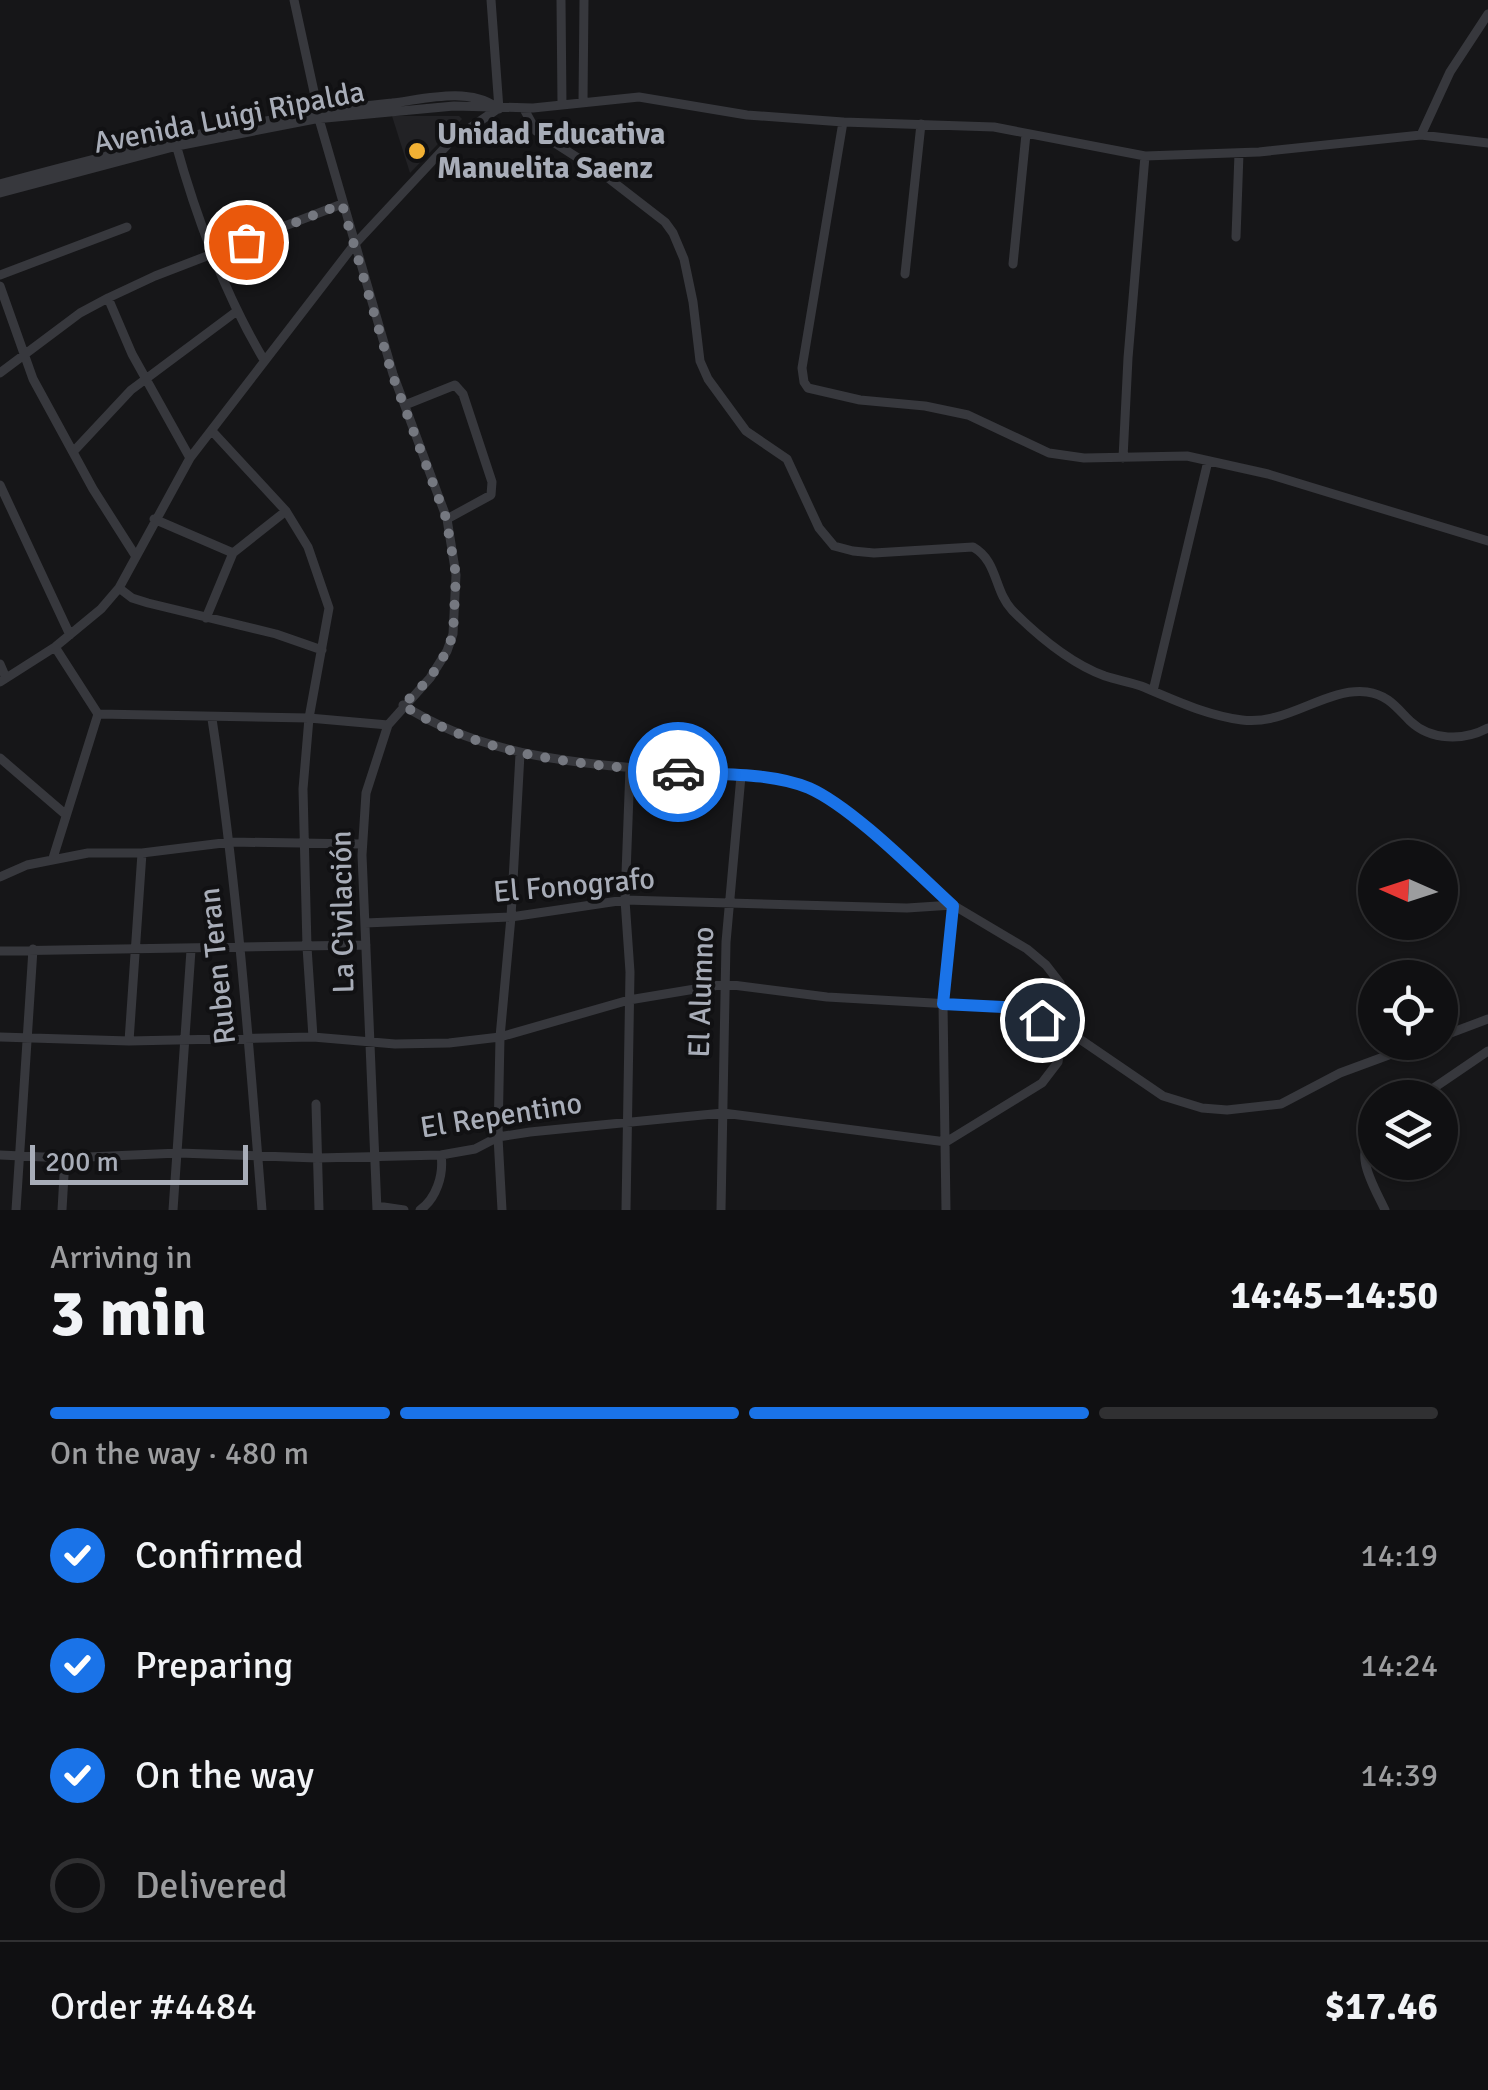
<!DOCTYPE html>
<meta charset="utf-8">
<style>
:root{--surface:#101012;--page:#1e1e20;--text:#f1f3f6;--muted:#9c9d9f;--line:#303032;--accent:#1a73e8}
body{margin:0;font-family:Signika,sans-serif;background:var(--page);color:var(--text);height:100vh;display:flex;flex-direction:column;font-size:38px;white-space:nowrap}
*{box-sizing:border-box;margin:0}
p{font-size:32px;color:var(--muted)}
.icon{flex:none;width:55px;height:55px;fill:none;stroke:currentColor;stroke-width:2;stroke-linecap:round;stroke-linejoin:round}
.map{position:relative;height:1210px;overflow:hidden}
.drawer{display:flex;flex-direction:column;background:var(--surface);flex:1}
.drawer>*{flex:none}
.needle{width:65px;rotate:273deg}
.buttons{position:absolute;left:1358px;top:840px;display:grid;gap:20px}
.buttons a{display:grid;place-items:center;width:100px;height:100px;border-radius:50%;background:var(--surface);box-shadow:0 2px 8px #0004,0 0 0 2px var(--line);font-size:50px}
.scale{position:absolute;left:30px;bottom:25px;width:218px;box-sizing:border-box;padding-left:10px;border:5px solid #a8adb8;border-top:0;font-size:28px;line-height:35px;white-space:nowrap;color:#a8adb8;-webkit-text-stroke:8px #111113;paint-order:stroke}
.pin{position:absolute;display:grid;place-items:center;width:85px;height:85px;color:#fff;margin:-42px;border:5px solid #fff;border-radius:50%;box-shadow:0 2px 10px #0007}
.courier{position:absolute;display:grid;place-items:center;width:100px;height:100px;margin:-50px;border:8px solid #1a73e8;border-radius:50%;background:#fff;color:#222;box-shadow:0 2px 12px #0007}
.overview em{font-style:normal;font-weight:700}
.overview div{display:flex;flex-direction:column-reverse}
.overview{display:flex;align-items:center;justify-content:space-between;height:170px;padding:0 50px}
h1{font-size:65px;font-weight:700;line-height:75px}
.bar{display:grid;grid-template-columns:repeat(4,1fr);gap:15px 10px;align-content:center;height:120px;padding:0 50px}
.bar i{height:12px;border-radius:8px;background:var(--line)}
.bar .current{background:var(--accent)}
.bar p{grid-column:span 4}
.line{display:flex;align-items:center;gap:25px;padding:0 50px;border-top:2px solid var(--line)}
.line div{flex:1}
ol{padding:0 50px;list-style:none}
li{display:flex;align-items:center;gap:30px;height:110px}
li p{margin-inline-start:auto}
li .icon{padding:10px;border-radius:50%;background:var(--accent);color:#fff;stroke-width:4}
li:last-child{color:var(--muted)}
li i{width:55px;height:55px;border:5px solid var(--line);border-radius:50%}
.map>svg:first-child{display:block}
.built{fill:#222225}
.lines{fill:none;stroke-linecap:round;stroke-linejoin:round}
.minor{stroke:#37383d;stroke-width:9}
.done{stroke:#757880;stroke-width:10;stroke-dasharray:0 18}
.route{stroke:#1a73e8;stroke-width:12}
.poi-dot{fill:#f2b134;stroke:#111113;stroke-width:4}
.labels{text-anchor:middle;stroke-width:8;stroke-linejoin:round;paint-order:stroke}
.street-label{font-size:30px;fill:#a8adb8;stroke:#111113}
.poi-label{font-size:30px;font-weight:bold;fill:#a8adb8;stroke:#111113;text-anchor:start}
</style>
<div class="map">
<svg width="1488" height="1210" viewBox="0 0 1488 1210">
<rect width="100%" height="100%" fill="#161618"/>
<!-- built -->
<path class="built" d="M392,116H459L462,119L410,173Z"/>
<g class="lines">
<!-- minor -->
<path class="minor" d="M294,0L318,110
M491,0L499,109
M561,0L562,105
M583,102L584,0
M524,109L536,131L603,174L665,222L673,233L684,259L693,302L700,361L708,379L746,431L787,459L819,528L834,546L853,551L874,553L973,547C998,561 994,591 1012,610C1037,635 1072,664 1105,676C1117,680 1130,682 1141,686C1175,700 1205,715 1242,720C1287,726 1326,687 1367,692C1388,695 1396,707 1410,721C1431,741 1464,741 1488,728
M319,119L393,374L447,519L456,575L453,634L447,651L430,678L388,725L366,793L362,855L377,1210
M843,122L802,368L804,382L808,388L860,400L925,406L968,415L1049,453L1084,458L1187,456L1268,474L1488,541
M1421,135L1450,72L1488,14
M175,141C196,217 224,293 264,360
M0,184C130,149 258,116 392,103C425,99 468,87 496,107
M0,193L177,146L315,119L454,106L533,108L639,97L747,115L843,122L994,127L1145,156L1259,152L1421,135L1488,143
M1236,237L1239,153
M1013,264L1026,134
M905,274L921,124
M0,275L127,227
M0,286L33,379L93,489L135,555
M108,298L132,354L190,458
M0,373L80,313L108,298L155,276L342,204
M405,405L455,385L463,394L492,482L491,495L447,519
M212,431L286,511L308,547L329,608L309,718L303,789L307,947L313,1037
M73,452L131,390L237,311
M1123,458L1128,358L1145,156
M0,485L70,635
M154,519L233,553
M119,588L132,598L148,603L276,634L322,650
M206,618L233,553L286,511
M0,664L6,678
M0,682L55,647L101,609L119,588L190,458L354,245L451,141L496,110
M1153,691L1208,461
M403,705C489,761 598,765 698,773C734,776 777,774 811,789C856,811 914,871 953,905L943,1004L946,1210
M98,714L309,718L388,725
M212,719C237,882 249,1045 262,1210
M0,758L65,814
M53,858L98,714L55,647
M0,877L27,865L88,853H142L231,842L362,844
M365,923L511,917L625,900L907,908L953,905L1027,949L1046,965L1060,983L1067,1002L1058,1062L1042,1083L946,1142
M0,951L366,945
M0,1037L129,1041L313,1037L395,1044L449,1043L500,1037L629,1000L725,984L827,997L1003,1007L1065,1029L1163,1096L1202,1108L1227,1110L1281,1104L1340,1073L1424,1042
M1440,1037L1488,1019
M129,1041L142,853
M1419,1098L1488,1051
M316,1104L319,1210
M1375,1129C1352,1154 1373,1184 1385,1210
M0,1155L65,1158L179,1153L317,1158L441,1155L475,1149L498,1137L530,1132L723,1113L946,1142
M377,1206L404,1210
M16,1210L33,949
M62,1210L65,1158
M173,1210L191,950
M420,1210C436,1199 444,1175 441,1155
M502,1210L498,1137L500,1037L511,917L520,754
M626,1210L630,972L625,900L630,768
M721,1210L726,942L741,776"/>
</g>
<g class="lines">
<!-- done -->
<path class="done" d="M246,242L342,204L392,374L446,518L456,575L453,634L447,651L430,678L403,705C483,758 584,765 678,772"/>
<!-- route -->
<path class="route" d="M678,772C720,775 770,772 809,788C852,807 916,872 953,906L943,1004L1003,1007L1042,1020"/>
</g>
<!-- markers -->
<circle class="poi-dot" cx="417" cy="151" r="10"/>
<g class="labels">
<!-- street labels -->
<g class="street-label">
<text transform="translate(229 117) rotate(-11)" y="10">Avenida Luigi Ripalda</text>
<text transform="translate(574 885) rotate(-5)" y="10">El Fonografo</text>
<text transform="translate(342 912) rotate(-91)" y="10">La Civilación</text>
<text transform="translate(217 966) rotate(-96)" y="10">Ruben Teran</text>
<text transform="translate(701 992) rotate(-88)" y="10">El Alumno</text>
<text transform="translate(501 1115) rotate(-9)" y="10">El Repentino</text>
</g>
<!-- poi labels -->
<g class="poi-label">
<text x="437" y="144">Unidad Educativa<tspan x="437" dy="34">Manuelita Saenz</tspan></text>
</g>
</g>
</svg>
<div class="buttons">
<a><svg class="needle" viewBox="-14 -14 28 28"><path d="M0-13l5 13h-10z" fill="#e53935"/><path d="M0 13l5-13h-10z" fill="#9c9d9f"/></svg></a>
<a><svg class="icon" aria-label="locate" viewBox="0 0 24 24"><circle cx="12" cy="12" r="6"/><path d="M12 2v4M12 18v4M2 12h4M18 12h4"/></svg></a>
<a><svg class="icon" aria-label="layers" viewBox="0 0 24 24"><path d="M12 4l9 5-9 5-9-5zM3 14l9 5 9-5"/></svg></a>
</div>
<div class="scale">200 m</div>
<div class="pin" style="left:246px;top:242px;background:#ea580c"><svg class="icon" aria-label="bag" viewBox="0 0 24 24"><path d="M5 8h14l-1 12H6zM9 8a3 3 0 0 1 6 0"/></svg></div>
<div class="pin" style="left:1042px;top:1020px;background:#1f2937"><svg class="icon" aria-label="home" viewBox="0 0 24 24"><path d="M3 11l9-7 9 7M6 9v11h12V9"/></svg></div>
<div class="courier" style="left:678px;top:772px"><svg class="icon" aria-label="car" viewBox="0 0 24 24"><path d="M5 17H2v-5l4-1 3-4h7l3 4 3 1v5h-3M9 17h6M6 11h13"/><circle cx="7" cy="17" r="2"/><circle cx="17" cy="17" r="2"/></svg></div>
</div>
<section class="drawer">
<div class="overview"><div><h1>3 min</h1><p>Arriving in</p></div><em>14:45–14:50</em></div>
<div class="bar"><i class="current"></i><i class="current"></i><i class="current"></i><i></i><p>On the way · 480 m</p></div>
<ol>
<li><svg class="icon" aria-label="check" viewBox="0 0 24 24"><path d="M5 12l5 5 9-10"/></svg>Confirmed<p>14:19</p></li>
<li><svg class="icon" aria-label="check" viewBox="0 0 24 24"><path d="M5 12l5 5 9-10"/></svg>Preparing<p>14:24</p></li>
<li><svg class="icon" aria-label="check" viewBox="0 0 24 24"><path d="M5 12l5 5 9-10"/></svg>On the way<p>14:39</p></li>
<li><i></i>Delivered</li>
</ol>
<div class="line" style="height:130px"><div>Order #4484</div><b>$17.46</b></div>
</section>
